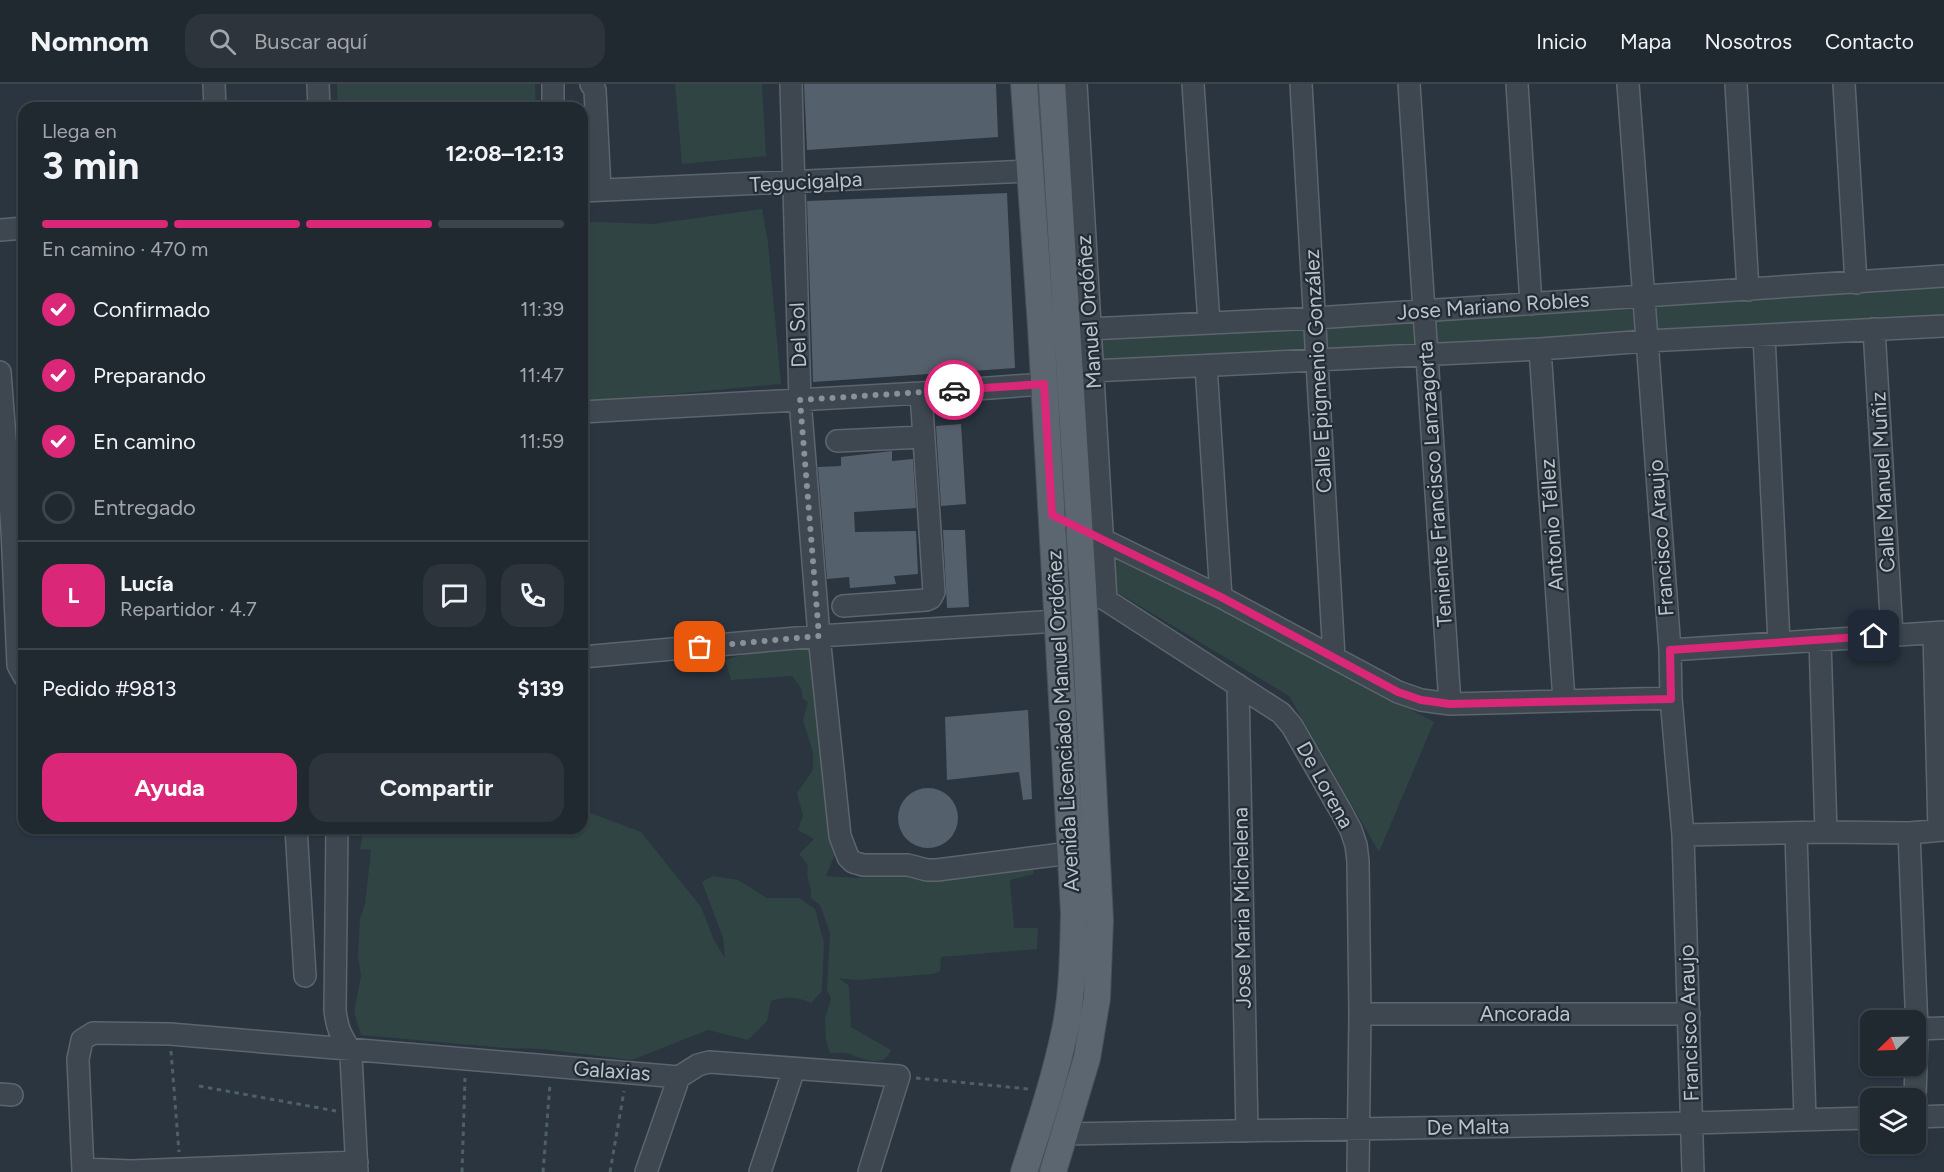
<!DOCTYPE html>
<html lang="es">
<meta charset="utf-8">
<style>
:root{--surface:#202830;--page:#2d343c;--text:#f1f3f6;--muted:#a2a6ab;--line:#3d444c;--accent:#db2777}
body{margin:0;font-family:Figtree,sans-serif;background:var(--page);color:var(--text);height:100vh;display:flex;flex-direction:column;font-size:22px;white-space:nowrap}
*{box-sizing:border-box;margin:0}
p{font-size:20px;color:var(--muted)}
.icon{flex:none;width:33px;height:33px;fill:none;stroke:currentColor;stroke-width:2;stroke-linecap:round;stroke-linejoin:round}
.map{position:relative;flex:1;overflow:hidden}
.details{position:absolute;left:18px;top:18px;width:570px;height:732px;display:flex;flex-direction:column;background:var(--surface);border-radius:18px;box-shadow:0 2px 4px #0004,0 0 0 2px var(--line)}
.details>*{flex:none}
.needle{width:39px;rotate:247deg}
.controls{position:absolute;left:1860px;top:926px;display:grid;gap:12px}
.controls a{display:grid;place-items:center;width:66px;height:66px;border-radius:12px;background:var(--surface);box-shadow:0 2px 4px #0004,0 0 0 2px var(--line);font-size:30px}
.pin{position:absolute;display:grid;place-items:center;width:51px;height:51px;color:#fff;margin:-26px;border-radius:12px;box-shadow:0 3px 9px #0006}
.courier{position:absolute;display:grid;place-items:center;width:60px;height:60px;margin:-30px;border:4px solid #db2777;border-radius:50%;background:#fff;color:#222;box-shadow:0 2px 8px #0007}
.head em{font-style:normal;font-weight:700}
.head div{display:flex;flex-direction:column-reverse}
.head{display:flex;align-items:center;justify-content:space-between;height:102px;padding:0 24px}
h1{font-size:39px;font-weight:700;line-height:45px}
.bar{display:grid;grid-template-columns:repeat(4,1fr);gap:9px 6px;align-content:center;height:72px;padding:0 24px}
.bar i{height:8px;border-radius:4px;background:var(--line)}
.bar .current{background:var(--accent)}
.bar p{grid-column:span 4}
.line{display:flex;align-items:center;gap:15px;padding:0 24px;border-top:2px solid var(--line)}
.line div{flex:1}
.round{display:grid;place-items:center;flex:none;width:63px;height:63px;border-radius:18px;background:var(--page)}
ol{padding:0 24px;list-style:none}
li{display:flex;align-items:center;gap:18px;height:66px}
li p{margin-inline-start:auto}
li .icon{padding:6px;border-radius:50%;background:var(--accent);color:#fff;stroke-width:4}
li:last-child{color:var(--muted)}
li i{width:33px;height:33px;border:3px solid var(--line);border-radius:50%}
.primary-button{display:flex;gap:12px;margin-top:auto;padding:12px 24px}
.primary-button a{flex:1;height:69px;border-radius:18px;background:var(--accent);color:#fff;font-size:24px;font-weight:700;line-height:69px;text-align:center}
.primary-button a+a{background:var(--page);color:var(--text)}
header{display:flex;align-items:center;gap:36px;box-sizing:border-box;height:84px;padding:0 30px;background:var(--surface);border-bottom:2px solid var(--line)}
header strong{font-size:28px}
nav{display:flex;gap:33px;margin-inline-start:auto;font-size:21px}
.search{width:420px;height:54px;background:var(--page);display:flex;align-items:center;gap:15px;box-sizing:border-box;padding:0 21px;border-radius:18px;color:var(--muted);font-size:22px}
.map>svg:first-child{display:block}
.green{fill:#2f4443}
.building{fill:#55606d}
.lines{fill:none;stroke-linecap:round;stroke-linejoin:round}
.minor-casing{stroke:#5c656d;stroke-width:24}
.major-casing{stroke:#475059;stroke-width:28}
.path{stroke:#4e6162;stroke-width:3;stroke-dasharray:4.5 4.5;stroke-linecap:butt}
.minor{stroke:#3e4750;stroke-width:21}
.major{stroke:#5c6670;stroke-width:26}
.done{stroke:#88919a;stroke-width:6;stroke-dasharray:0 10.8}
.route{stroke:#db2777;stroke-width:8}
.labels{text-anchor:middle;stroke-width:4.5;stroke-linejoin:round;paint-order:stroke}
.street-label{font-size:21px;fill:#bbc2ca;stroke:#222c35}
</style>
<header>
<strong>Nomnom</strong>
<div class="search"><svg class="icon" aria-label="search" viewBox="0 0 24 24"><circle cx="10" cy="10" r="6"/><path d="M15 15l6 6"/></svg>Buscar aquí</div>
<nav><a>Inicio</a><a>Mapa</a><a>Nosotros</a><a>Contacto</a></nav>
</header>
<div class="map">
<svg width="1944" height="1088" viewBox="0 0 1944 1088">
<rect width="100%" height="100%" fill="#2a3540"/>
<!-- green -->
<path class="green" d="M337,0H535L536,24H338Z
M675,0H762L766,72L682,80Z
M762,125L768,158L781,300L590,318L582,290V139L598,138L653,140Z
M1944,199V232L1104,281L1103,250Z
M1117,468L1434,638L1379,768L1289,612L1115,507Z
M817,562L841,762L835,770L826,792L856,794L1032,779L1034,790L1010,796L1014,844H1038L1037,865L941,873L940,887L933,890L856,896L839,894L849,902L851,943L891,966C884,985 863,975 849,970C844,968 837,969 830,969L826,956L825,935L831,915L827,906L830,849L820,821L811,814C812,800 805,796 808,781L799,770L814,755L798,746L803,732L797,709L813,686V668L803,636L808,618L803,615L801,604L792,592L731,596L725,576L759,566Z
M582,726L641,748L701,823L714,856L725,874L723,854L702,798L713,792L738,796L767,814H799L815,825L824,859L822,907L811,919C797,913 786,912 771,917L767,937L748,956L708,946L632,976L542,965L505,964L361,951L354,928L361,892L358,871L360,835L365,820L371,766L360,765L364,744H582Z"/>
<!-- building -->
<path class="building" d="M804,0H996L998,53L807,66Z
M1007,109L1015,284L813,298L807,117Z
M961,340L966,420L941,422L936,342Z
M892,367V377L913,375L916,424L854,428L855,448L916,447L918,490L894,492L896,500L850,504L849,493L827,495L818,383L841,382V373Z
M943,446H965L969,523L947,524Z
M1028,626L1032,715L1023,716L1019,688L947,696L945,633Z
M898 734a30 30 0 1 1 60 0a30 30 0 1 1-60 0Z"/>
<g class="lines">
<defs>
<path id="minor" d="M214,0L215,24
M318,0L319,24
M553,0V24
M591,0L595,6L600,106
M791,0L800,316L819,552L840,752L848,773L853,778L863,781H908L927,786H937L1070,769
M1076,0L1106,516
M1193,0L1209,239
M1301,0L1334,573
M1409,0L1450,620
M1517,0L1531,220
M1628,0L1670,566L1671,614L1683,751L1693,1088
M1736,0L1748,206
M1844,0L1856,199
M582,107L1030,87
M0,146L24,144
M1052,244L1089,245L1315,234L1944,192
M1874,245L1892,550
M1764,252L1779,558
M1540,265L1564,617
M1055,282L1092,287L1540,265L1647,257L1944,242
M1206,282L1221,513
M0,288L12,445L18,581L24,592
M582,328L921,309L1044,300
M837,357L923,353
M1052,431L1221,513L1398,608L1421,616L1450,620L1671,614
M1071,497L1106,516L1281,629L1292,642L1342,729L1351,746L1356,761L1358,777L1360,930L1358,1088
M843,522L926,516L931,514L934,508L921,309
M1934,549L1939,746
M1820,556L1826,748
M1670,566L1944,548
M582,573L819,552L1058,537
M1238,601L1247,1047
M296,744L305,892
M337,744L335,926C336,935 337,942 341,950C344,958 350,963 351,972L357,1088
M1909,749L1917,945L1915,1014
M1796,750L1805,1035
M1683,751L1826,748L1909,749L1944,746
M1360,930H1689
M1917,945L1944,944
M0,1010L12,1011
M1916,1033L1944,1032
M1065,1050L1692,1039L1870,1034
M83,1085L131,1087L357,1078
M83,1088L78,975L82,956L93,949L170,950L679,993L698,981L709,978L899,992L869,1088
M646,1088L679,993
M760,1088L794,985"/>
<path id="major" d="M1024,0L1041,243L1074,829C1073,866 1073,904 1066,941C1056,991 1040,1039 1024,1088
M1052,0L1083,503L1100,836L1097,914L1087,974L1053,1088"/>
</defs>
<!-- minor casing -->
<use href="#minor" class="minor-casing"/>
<!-- major casing -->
<use href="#major" class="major-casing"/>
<!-- path -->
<path class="path" d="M171,967L179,1068
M916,994L1029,1005
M199,1002L336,1027
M462,1088L465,994
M543,1088L550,1000
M610,1088L624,1007"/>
<!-- minor -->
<use href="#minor" class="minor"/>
<!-- major -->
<use href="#major" class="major"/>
</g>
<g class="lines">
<!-- done -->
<path class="done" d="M700,563L819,552L800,316L954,306"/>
<!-- route -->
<path class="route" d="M954,306L1044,300L1052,431L1221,513L1398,608L1421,616L1450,620L1671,615L1670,566L1874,552"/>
</g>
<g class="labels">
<!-- street labels -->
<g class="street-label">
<text transform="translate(806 98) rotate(-3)" y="7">Tegucigalpa</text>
<text transform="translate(1493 222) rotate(-4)" y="7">Jose Mariano Robles</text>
<text transform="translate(1089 228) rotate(-94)" y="7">Manuel Ordóñez</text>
<text transform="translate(798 251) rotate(-92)" y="7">Del Sol</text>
<text transform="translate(1318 287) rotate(-93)" y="7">Calle Epigmenio González</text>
<text transform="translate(1883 398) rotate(-93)" y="7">Calle Manuel Muñiz</text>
<text transform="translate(1435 400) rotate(-94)" y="7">Teniente Francisco Lanzagorta</text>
<text transform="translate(1552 441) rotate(-94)" y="7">Antonio Téllez</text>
<text transform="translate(1661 454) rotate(-94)" y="7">Francisco Araujo</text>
<text transform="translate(1063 637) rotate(-93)" y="7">Avenida Licenciado Manuel Ordóñez</text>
<text transform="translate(1325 701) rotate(61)" y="7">De Lorena</text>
<text transform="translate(1242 824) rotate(-91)" y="7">Jose Maria Michelena</text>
<text x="1525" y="937">Ancorada</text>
<text transform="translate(1689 939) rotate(-92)" y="7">Francisco Araujo</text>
<text transform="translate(612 987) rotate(4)" y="7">Galaxias</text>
<text transform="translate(1468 1043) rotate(-1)" y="7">De Malta</text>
</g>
</g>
</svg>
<div class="controls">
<a><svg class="needle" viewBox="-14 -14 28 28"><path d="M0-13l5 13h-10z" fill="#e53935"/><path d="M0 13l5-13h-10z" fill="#a2a6ab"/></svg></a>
<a><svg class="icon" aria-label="layers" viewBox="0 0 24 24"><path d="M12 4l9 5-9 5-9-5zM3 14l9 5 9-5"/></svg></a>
</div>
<div class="pin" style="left:700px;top:563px;background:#ea580c"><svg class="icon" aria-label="bag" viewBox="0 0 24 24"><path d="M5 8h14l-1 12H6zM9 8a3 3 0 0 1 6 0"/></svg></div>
<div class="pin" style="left:1874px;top:552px;background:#1f2937"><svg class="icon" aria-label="home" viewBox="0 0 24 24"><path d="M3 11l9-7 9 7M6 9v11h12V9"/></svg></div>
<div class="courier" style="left:954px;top:306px"><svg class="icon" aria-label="car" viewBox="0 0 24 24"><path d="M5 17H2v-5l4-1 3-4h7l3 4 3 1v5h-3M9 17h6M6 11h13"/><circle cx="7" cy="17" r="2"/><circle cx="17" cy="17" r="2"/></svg></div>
<section class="details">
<div class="head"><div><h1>3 min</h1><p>Llega en</p></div><em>12:08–12:13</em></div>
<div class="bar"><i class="current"></i><i class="current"></i><i class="current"></i><i></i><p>En camino · 470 m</p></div>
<ol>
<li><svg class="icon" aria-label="check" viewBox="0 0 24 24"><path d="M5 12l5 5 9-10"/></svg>Confirmado<p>11:39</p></li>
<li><svg class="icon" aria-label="check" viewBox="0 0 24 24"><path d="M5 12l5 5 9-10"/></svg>Preparando<p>11:47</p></li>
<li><svg class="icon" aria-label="check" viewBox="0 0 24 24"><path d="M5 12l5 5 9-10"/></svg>En camino<p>11:59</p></li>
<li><i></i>Entregado</li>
</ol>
<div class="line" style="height:108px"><b class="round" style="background:var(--accent);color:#fff">L</b><div><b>Lucía</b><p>Repartidor · 4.7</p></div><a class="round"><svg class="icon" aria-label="chat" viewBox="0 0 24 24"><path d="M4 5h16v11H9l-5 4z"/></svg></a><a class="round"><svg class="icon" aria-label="phone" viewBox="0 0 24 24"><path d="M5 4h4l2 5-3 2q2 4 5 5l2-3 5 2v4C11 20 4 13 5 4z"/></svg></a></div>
<div class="line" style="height:78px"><div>Pedido #9813</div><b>$139</b></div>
<div class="primary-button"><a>Ayuda</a><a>Compartir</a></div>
</section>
</div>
